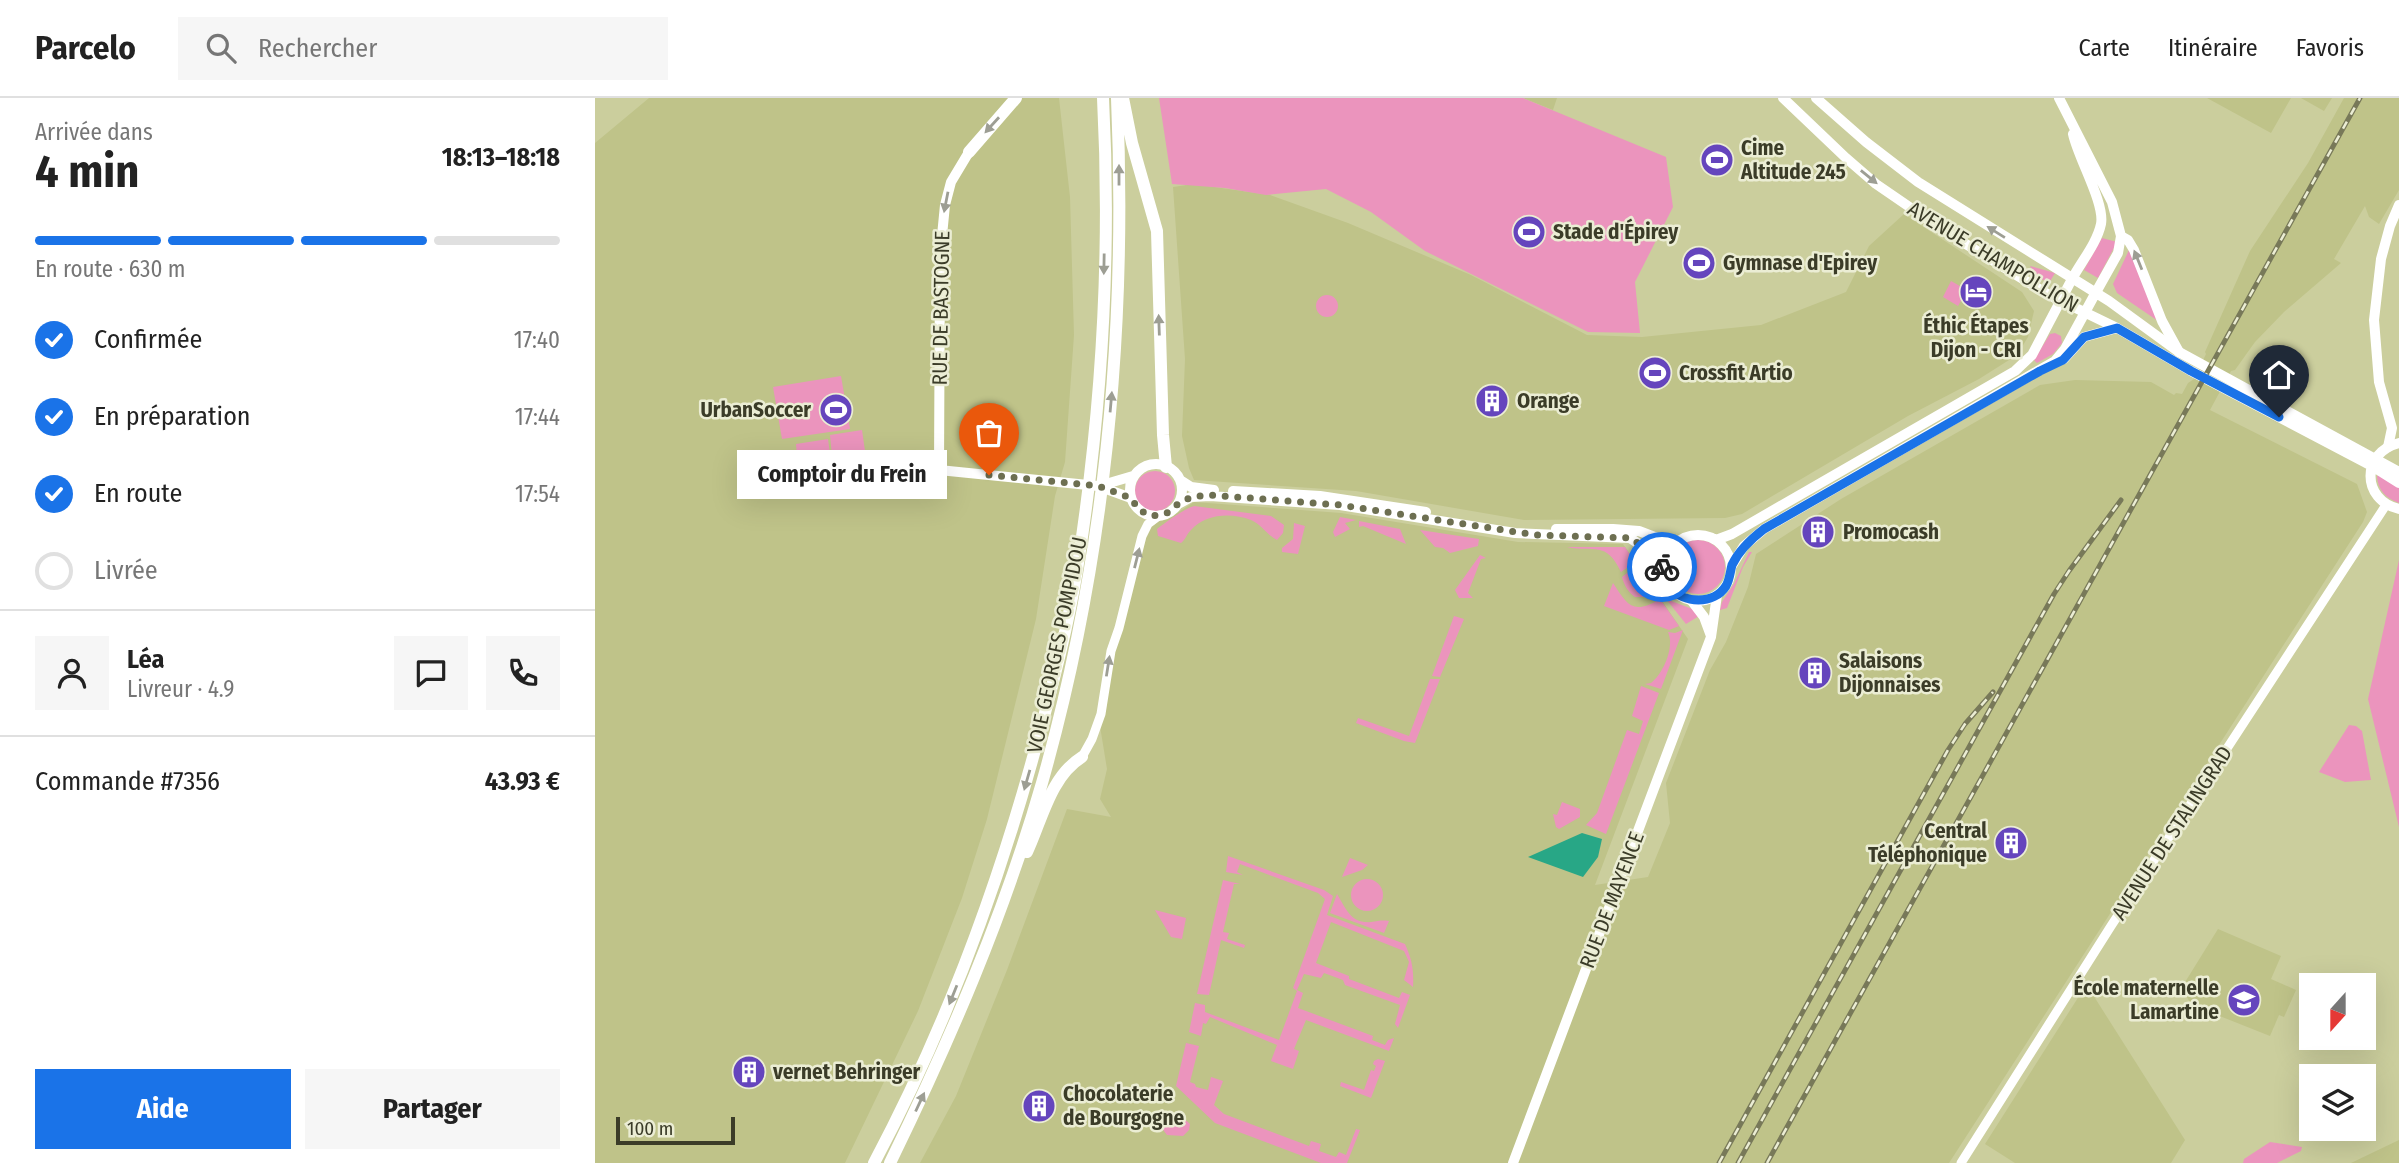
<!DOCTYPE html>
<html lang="fr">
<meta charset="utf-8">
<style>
:root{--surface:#fff;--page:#f6f6f6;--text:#222;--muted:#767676;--line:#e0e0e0;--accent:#1a73e8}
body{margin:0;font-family:"Fira Sans Condensed",sans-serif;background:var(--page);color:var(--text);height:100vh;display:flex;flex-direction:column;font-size:26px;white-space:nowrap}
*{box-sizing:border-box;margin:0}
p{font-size:23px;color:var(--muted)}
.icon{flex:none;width:38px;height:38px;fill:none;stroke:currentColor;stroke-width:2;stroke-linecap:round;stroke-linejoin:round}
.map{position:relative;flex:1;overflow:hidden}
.sheet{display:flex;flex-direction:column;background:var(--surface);width:595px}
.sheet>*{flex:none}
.needle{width:46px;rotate:201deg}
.fabs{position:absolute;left:1704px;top:875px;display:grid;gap:14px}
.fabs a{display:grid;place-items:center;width:77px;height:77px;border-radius:0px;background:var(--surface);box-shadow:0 7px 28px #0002;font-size:35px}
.scale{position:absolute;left:21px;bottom:18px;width:119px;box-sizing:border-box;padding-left:7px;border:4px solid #3b3c28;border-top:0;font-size:19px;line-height:24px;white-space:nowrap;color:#3b3c28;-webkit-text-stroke:5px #ebedd4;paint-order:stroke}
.pin{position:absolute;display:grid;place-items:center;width:60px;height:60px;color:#fff;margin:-72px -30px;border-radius:50% 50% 50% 0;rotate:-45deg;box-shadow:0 0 7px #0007}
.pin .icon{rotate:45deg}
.courier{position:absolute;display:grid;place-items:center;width:70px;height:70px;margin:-35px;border:5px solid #1a73e8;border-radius:50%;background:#fff;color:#222;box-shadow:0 2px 9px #0007}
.bubble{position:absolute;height:49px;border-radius:0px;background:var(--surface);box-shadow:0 7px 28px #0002;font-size:23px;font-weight:700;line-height:49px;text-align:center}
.head em{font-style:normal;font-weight:700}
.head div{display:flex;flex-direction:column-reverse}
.head{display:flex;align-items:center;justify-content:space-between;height:119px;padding:0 35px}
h1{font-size:46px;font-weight:700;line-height:52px}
.bar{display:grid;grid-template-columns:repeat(4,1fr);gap:10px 7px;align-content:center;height:84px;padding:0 35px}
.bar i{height:9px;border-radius:5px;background:var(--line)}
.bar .active{background:var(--accent)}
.bar p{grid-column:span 4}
.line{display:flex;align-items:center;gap:18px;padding:0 35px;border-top:2px solid var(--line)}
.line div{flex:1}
.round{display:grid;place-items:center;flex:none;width:74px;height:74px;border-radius:0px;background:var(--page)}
ol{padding:0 35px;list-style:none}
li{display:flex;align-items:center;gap:21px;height:77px}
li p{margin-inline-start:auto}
li .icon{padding:7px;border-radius:50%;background:var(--accent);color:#fff;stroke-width:4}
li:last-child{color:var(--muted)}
li i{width:38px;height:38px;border:4px solid var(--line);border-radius:50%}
.action{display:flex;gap:14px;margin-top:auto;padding:14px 35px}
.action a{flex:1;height:80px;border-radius:0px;background:var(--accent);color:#fff;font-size:28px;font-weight:700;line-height:80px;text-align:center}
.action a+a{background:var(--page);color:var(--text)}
header{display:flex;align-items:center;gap:42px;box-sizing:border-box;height:98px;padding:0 35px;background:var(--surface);border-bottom:2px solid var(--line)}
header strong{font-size:33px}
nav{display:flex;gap:38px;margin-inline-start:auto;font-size:24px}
.search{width:490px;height:63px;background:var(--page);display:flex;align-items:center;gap:18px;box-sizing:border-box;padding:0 24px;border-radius:0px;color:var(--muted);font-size:26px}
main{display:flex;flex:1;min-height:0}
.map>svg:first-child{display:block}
.built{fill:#bfc389}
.green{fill:#eb94bd}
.water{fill:#28a786}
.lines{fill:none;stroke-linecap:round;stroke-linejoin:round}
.tertiary{stroke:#fff;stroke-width:9}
.secondary{stroke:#fff;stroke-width:10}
.primary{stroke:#fff;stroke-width:10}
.trunk{stroke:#fff;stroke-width:12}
.rail-casing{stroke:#787959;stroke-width:5}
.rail{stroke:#ebedd4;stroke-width:2.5;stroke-dasharray:8;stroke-linecap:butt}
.oneway{fill:#9d9e94}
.done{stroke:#6d6f51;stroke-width:7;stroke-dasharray:0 12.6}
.route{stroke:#1a73e8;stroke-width:9}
.labels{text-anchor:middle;stroke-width:5;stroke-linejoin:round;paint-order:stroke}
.poi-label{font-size:21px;font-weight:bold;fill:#3b3c28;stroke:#ebedd4;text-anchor:start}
.street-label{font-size:21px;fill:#3b3c28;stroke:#ebedd4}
</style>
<header>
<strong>Parcelo</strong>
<div class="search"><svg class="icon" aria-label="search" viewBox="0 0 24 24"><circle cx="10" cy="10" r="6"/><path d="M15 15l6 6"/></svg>Rechercher</div>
<nav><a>Carte</a><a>Itinéraire</a><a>Favoris</a></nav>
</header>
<main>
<section class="sheet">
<div class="head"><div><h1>4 min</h1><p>Arrivée dans</p></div><em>18:13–18:18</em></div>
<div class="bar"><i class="active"></i><i class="active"></i><i class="active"></i><i></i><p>En route · 630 m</p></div>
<ol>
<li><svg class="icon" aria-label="check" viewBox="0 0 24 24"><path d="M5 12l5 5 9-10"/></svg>Confirmée<p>17:40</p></li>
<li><svg class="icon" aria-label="check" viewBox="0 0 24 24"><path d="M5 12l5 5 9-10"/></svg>En préparation<p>17:44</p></li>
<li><svg class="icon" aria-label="check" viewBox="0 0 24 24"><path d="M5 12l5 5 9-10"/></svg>En route<p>17:54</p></li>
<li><i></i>Livrée</li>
</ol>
<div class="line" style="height:126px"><a class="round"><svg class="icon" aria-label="person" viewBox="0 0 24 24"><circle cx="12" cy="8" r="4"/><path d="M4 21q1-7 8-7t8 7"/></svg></a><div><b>Léa</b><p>Livreur · 4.9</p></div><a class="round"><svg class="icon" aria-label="chat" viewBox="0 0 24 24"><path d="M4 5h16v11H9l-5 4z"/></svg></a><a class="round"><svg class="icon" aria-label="phone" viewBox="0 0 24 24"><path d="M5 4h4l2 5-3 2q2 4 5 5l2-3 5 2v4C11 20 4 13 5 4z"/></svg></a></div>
<div class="line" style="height:91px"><div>Commande #7356</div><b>43.93 €</b></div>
<div class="action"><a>Aide</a><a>Partager</a></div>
</section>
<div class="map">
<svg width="1804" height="1065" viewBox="0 0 1804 1065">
<rect width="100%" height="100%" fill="#cbce9d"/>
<!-- built -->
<path class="built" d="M54,0H464L475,99L479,237L470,364L460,398L441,521L392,721L367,800L323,913L250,1065H0V45Z
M928,0H962L958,12Z
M1612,0H1696L1676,35Z
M1706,0H1737L1729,13Z
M1749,0H1804V92L1784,126L1774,119L1770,108L1739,161L1746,165L1689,214L1660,244L1640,272L1636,273L1615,312L1762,386L1772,414L1768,424L1354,1065H325L361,998L412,872L472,711L516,719L505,701L512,671L504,622L517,546L551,441L559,423L582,415L599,404L746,415L923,444L1028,446L1093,541L1000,787L1053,779L1075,725L1071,685L1115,572L1131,544L1153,489L1161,456L1246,401L1445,287L1480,282L1556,284L1579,297L1581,295L1587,296L1593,285L1599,281L1611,256L1610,254L1655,153L1713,65Z
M599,86L675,97L753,125L876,177L992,237L1047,239L1166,227L1251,194L1274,148L1309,116L1427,194L1439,213L1433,239L1422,257L1384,281L1313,318L1147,416L1130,420L929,422L761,393L599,382L594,370L587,338L590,261L578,89Z
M1623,831L1686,858L1676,881L1701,892L1689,919L1684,917L1675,938L1597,907L1589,895L1587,889Z
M1493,889L1590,1042L1576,1065H1420L1390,1046L1486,895Z
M1804,1042V1065H1756Z"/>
<!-- green -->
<path class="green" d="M564,0H928L1071,59L1078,109L1040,184L1045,235L993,234L830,153L776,114L731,91L671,97L630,90L577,86Z
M1507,140L1522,144L1503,180L1489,172Z
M1534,152L1563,223L1522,195L1518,186Z
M1435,168L1460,175L1454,185L1441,178Z
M1356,183L1372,192L1363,208L1348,199Z
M721 208a11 11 0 1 1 22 0a11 11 0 1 1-22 0Z
M1460,235L1466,238L1467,245L1458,256L1442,265L1439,262L1455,236Z
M246,278L255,331L187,341L178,289Z
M267,332L270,353L237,358L235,337Z
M233,341L236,363L203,368L201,346Z
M540 393a20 20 0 1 1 40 0a20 20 0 1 1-40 0Z
M1785,376L1804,389V405C1791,400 1783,393 1782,378Z
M599,408L676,418L689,427L688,435L682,442C672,437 666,426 656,422C636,414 610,416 596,432C591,437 591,441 586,445L563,438L562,431C571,424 589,411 599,408Z
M745,419L761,422L750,425L755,431L740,439L738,434Z
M764,423L805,431L811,446L768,428L764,429Z
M699,425L710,428L703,456L687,454V450L698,441Z
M825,432L884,441L883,448L855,455L848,450L840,449Z
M1076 469a27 27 0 1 1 54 0a27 27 0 1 1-54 0Z
M972,449H1030L1040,464L1026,474C1011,442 999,455 972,449Z
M1154,454H1157L1148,469L1132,510L1125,512L1127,504L1139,486Z
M885,457L891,460L886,461L873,495L878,500H864L860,492Z
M1804,462V729L1773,601Z
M1042,467L1060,493L1051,499H1040C1033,494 1029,487 1027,479Z
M1018,485C1032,506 1037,518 1065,501L1084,528L1074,532L1009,508Z
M1071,501L1100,512L1104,518L1091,526Z
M859,518L869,521L845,579L837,578Z
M1088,532L1066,591L1050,586L1056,585C1068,576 1080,549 1073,534L1080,535Z
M835,581H845L820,645L809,643L761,625L763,620L814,638Z
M1046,588L1064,595L1011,736L991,727L1002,715L1032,632L1044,636L1048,623L1037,618Z
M1754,627L1761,628L1767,633L1776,682L1750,684L1724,674Z
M967,704L985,711V719L964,731L961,729L958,716L962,717Z
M633,758L729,792L738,798L732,817L810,846C817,861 819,873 818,889L809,882L814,864L809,853L736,824L721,865L754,878V881L804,900L807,894L815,897L803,930L800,926L805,907L750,887L748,882L729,875L726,880L709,876L702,892L708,895L703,910L778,938L777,942L790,947L793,942L799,940L794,953L711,922L699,951L704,953L698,971L676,963L682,947L615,919L611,926L608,925L606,938L594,934L600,905L610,907V914L684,942L702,893L698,890L730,801L723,795L645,766L642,774L648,777L631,774Z
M755,760L773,767L767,772L747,779Z
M756 797a16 16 0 1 1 32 0a16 16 0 1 1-32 0Z
M628,782L645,786H639L628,834L634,835L632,841L650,847L649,850L626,842L614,897L602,896Z
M742,796C751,811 756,826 776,824C783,823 787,822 794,823L789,835L735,815Z
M560,812L591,820L587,841L576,839Z
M591,945L604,948L595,984L600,986L601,989L613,992L616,979L628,983L619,1007L629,1016L714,1048L716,1043L726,1046L724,1053L741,1059L744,1054L751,1057L761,1031L765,1032L752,1065H726L620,1025L581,988Z
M783,961L790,963L776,1000L745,988L746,984L769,992L776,972L779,973L781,968L778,966L779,963Z
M573,1014L585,1017L595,1026L594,1032L588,1038L572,1037L566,1029L567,1020Z
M1675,1044L1707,1049L1706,1053L1682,1065H1648L1649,1061Z"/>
<!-- water -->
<path class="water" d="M987,735L1007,741L1003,759L988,779L933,759Z"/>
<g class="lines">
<!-- tertiary -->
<path class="tertiary" d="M487,659L497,641L506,616L516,553L524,530L547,438L553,426L565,417
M1366,1065L1516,828L1791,407"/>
<!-- secondary -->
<path class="secondary" d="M1464,0L1517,104L1526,138L1533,142L1539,152L1567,223L1584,254
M1477,181C1486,164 1502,145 1506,126C1510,105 1483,60 1478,36
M1500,196L1523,155L1526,138
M1793,349L1797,330L1784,284L1779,222L1786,161L1795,128L1804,107
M1096,502L1109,519L1116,538
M918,1065L1116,539L1122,497"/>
<!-- primary -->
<path class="primary" d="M1188,0L1251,60L1281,86L1348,132L1454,197L1522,230L1596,273L1777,368L1804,385
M1221,0L1271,44L1323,84L1514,203L1584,254L1804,374
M374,54L356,84L350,107L345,158L344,372L503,388L536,400
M1469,261L1489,239L1522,230
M1804,345C1766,354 1766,402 1804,411
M535 392a26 26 0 1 1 52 0a26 26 0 1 1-52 0Z
M585,382L596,389L619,392
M504,388L538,378
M638,393L725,398L831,414
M583,406L596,399L615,398L745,407L920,435L1035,440L1050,450L1069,471
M961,431H1018L1044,433L1078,446
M1070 470a33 33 0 1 1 66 0a33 33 0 1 1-66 0Z
M1121,442L1137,436L1420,273L1437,257L1477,181
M1136,469L1149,448L1169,431L1460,263L1470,251L1500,196"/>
<!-- trunk -->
<path class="trunk" d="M528,0L537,45L562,133L568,337L571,369
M374,54L421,0
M432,754C447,722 455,679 487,659
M279,1065C353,926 407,778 447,626C462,571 476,515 484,459C507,308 516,152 508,0
M295,1065C355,942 409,817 447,685C510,463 532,230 522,0"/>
<defs>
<path id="rail" d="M1124,1065L1353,652L1370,626L1398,594
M1143,1065L1459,496L1474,473L1526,402
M1172,1065L1765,0"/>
</defs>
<!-- rail casing -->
<use href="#rail" class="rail-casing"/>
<!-- rail -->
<use href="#rail" class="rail"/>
</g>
<!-- one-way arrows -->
<defs><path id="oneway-solid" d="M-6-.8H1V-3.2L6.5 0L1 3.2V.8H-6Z" transform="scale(1.75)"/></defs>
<g class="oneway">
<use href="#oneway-solid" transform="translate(397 27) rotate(132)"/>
<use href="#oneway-solid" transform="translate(524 77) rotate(-90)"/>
<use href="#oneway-solid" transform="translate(1274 79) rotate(39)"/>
<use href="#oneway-solid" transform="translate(351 104) rotate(101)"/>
<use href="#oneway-solid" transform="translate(1401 134) rotate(-148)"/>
<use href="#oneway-solid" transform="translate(1543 162) rotate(-112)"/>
<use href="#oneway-solid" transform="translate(509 166) rotate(91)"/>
<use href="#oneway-solid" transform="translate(564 227) rotate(-92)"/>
<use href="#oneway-solid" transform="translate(516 304) rotate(-85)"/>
<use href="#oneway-solid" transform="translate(542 460) rotate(-76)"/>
<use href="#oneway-solid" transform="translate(513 568) rotate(-81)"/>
<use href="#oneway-solid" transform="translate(432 682) rotate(106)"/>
<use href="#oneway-solid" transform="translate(358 897) rotate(112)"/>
<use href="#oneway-solid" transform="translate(325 1004) rotate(-65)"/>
</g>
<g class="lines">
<!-- done -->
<path class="done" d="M394,377L503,388L536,400L544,412L557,418L572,415L583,406L596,399L615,397L745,407L941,437L1035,440L1050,450L1067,469"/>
<!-- route -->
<path class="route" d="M1067,469C1070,475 1071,483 1075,489C1088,506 1119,507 1131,488C1135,481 1135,474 1137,467C1144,452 1156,441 1169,431L1445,273L1468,262L1489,239L1522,230L1596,273L1684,319"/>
</g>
<!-- icons -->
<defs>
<symbol id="stadium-disc" viewBox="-11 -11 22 22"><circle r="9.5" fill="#6545bd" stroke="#ebedd4"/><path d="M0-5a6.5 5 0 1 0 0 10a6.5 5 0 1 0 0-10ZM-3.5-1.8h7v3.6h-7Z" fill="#fff"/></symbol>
<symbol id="hotel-disc" viewBox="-11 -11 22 22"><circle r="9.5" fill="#6545bd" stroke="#ebedd4"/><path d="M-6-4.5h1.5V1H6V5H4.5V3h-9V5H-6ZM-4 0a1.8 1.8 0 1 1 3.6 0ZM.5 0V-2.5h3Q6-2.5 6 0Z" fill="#fff"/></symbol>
<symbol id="building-disc" viewBox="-11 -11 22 22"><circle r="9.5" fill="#6545bd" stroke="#ebedd4"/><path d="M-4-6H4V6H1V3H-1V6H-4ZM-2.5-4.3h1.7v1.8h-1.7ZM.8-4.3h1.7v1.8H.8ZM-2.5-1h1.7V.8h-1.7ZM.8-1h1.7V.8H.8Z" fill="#fff"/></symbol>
<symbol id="school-disc" viewBox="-11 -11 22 22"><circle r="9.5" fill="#6545bd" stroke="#ebedd4"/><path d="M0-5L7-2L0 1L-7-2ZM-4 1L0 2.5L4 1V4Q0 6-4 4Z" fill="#fff"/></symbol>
</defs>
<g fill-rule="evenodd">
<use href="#stadium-disc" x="1103" y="43" width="38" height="38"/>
<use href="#stadium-disc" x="915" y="115" width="38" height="38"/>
<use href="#stadium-disc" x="1085" y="146" width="38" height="38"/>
<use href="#hotel-disc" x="1362" y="175" width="38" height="38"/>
<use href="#stadium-disc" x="1041" y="256" width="38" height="38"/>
<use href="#building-disc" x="878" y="284" width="38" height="38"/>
<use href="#stadium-disc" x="222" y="293" width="38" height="38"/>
<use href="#building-disc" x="1204" y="415" width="38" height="38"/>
<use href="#building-disc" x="1201" y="556" width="38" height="38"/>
<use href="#building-disc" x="1397" y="726" width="38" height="38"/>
<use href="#school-disc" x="1630" y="883" width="38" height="38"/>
<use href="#building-disc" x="135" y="955" width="38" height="38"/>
<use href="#building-disc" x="425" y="989" width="38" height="38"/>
</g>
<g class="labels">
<!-- poi labels -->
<g class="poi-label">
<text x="1146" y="57">Cime<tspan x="1146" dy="24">Altitude 245</tspan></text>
<text x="958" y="141">Stade d'Épirey</text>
<text x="1128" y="172">Gymnase d'Epirey</text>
<text x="1381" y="235" text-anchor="middle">Éthic Étapes<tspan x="1381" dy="24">Dijon - CRI</tspan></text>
<text x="1084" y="282">Crossfit Artio</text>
<text x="922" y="310">Orange</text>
<text x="216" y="319" text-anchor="end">UrbanSoccer</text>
<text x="1248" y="441">Promocash</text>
<text x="1244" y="570">Salaisons<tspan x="1244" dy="24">Dijonnaises</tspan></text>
<text x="1392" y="740" text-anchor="end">Central<tspan x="1392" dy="24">Téléphonique</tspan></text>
<text x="1624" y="897" text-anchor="end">École maternelle<tspan x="1624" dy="24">Lamartine</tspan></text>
<text x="178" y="981">vernet Behringer</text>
<text x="468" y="1003">Chocolaterie<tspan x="468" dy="24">de Bourgogne</tspan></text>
</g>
<!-- street labels -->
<g class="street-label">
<text transform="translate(1398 159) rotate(31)" y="7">AVENUE CHAMPOLLION</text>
<text transform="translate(346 210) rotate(-89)" y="7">RUE DE BASTOGNE</text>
<text transform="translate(462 547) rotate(-78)" y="7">VOIE GEORGES POMPIDOU</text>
<text transform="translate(1577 735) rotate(-57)" y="7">AVENUE DE STALINGRAD</text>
<text transform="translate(1017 802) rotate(-69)" y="7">RUE DE MAYENCE</text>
</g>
</g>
</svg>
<div class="fabs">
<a><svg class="needle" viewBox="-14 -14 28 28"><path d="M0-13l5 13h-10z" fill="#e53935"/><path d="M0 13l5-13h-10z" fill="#767676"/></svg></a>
<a><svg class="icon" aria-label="layers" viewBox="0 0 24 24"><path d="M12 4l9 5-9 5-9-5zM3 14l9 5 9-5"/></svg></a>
</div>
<div class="scale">100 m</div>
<div class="pin" style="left:394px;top:377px;background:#ea580c"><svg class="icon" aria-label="bag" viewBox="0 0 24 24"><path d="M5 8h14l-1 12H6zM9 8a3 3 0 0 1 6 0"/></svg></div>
<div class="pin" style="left:1684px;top:319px;background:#1f2937"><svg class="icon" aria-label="home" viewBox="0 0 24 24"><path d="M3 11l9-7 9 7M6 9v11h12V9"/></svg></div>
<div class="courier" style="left:1067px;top:469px"><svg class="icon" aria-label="bike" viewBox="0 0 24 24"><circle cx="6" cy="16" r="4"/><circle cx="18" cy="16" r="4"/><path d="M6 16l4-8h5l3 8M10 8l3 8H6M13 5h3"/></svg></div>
<div class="bubble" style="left:142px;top:352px;width:210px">Comptoir du Frein</div>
</div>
</main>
